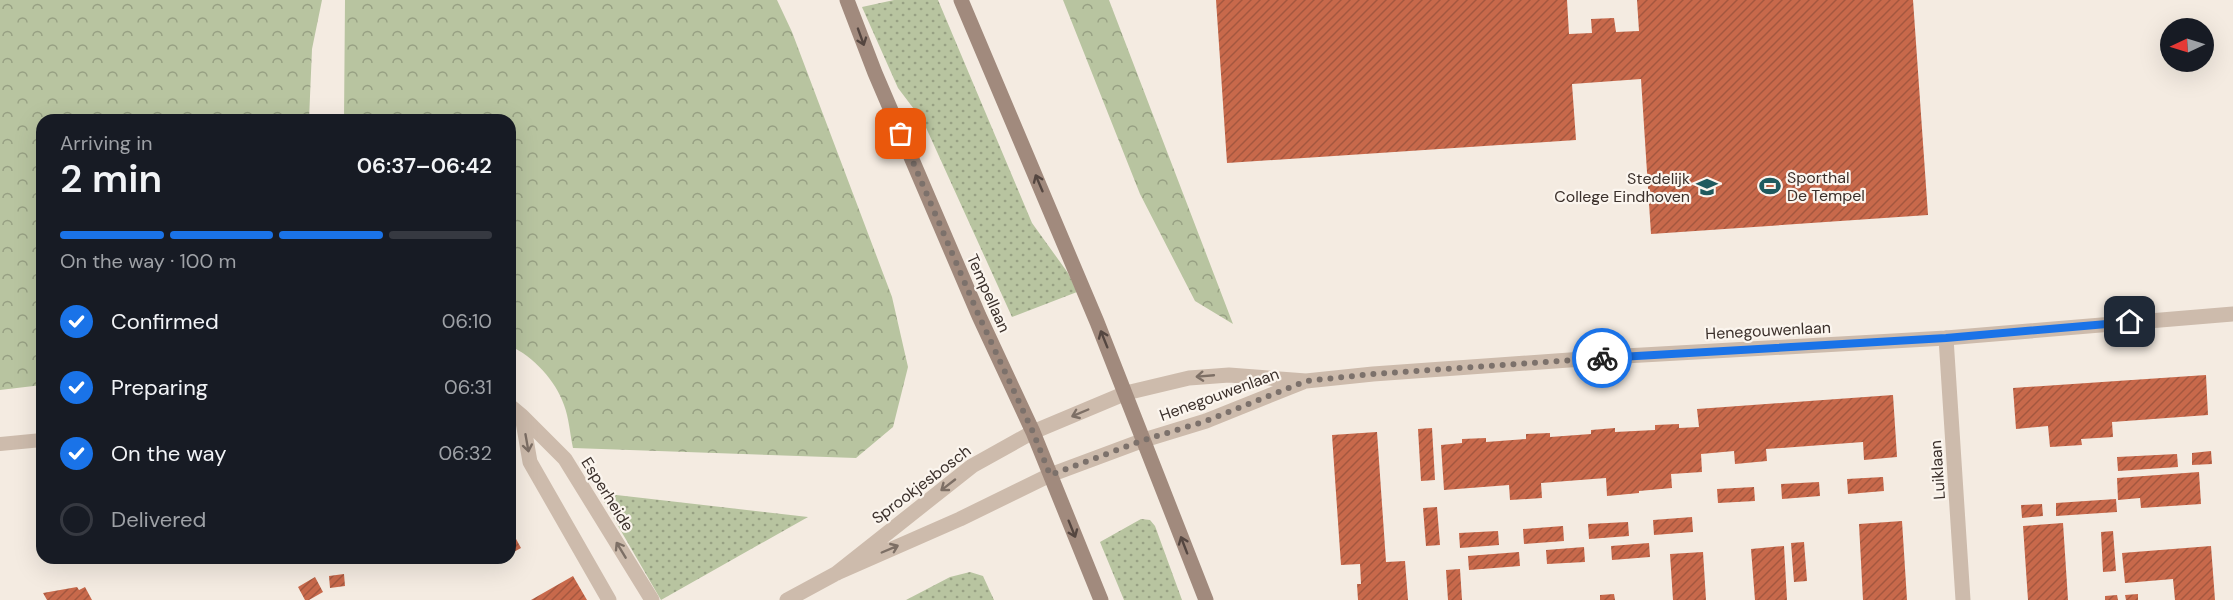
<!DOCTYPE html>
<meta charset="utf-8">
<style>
:root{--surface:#171b24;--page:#20242c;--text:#f1f3f6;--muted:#9ea1a6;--line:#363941;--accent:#1a73e8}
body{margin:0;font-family:"DM Sans",sans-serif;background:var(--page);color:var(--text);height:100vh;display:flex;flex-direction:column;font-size:22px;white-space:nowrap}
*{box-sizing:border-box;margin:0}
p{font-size:20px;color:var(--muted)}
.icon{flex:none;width:33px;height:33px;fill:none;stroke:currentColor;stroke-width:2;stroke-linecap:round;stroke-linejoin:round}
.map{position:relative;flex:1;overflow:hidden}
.panel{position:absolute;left:36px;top:114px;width:480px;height:450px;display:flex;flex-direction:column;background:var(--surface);border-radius:18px;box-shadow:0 6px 24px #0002}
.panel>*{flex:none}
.needle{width:39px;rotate:266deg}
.tools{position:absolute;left:2160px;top:18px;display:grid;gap:12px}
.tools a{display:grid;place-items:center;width:54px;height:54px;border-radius:50%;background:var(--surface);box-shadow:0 6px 24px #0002;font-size:30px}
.pin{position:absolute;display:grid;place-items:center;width:51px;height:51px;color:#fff;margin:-26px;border-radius:12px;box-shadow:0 3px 9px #0006}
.courier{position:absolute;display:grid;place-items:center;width:60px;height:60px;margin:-30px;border:4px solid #1a73e8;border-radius:50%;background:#fff;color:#222;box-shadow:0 2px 8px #0007}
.summary em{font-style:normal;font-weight:600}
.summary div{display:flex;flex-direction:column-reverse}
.summary{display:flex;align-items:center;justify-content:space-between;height:102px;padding:0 24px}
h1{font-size:39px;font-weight:600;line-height:45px}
.bar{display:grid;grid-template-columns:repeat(4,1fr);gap:9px 6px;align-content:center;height:72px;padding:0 24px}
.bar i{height:8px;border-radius:4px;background:var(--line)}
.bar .on{background:var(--accent)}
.bar p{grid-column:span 4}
ol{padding:0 24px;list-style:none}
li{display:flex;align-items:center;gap:18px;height:66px}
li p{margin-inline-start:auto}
li .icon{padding:6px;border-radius:50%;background:var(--accent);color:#fff;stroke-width:4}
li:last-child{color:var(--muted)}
li i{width:33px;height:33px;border:3px solid var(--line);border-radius:50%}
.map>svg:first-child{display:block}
.grass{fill:url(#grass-dots)}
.forest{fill:url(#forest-crowns)}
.building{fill:url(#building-hatch)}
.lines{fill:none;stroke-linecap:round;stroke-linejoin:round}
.service{stroke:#cdbbac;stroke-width:14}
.minor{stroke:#cdbbac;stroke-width:15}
.tertiary{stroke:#cdbbac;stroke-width:15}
.secondary{stroke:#a18a7d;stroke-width:15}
.oneway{stroke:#544640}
.oneway2{stroke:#7d6f65}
.done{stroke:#7c716b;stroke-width:6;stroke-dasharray:0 10.8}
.route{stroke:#1a73e8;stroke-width:8}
.labels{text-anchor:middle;stroke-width:4.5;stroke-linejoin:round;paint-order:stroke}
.poi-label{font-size:16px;fill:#3b302b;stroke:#fbf5ee;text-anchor:start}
.street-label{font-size:16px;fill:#3b302b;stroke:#fbf5ee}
</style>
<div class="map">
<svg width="2233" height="600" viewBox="0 0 2233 600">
<defs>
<pattern id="grass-dots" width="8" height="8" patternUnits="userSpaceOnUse" patternTransform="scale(1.5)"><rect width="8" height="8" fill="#b8c4a0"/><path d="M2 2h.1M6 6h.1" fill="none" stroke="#97a083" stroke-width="1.8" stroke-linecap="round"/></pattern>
<pattern id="forest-crowns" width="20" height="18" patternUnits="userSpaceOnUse" patternTransform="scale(1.5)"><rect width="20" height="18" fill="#b8c4a0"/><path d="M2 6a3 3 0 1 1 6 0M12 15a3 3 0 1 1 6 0" fill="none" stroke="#97a083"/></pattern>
<pattern id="building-hatch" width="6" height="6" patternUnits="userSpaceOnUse" patternTransform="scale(1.5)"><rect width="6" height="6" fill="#c8694b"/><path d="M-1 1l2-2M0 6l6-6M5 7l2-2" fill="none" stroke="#a4573f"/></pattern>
</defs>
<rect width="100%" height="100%" fill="#f4ebe1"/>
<!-- grass -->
<path class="grass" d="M894,0H938L1032,223L1068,273L1077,292L1012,317L923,121L898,88L862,7Z
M599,493L808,517L661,600Z
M1141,519L1150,520L1155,526L1182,600H1124L1100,542Z
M970,572L983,576L994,600H906L950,577Z"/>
<!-- forest -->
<path class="forest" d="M0,0H322L312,49L309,120H42V385L0,390Z
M345,0H777L792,32L892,297L908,367L893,427L856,458L573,448C570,434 569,418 564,405C556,381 533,356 510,346V120H344Z
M1063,0H1109L1233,324L1195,301L1140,194Z"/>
<!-- building -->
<path class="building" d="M1216,0H1567L1569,34L1592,33L1591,19L1614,18L1616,32L1639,31L1637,0H1913L1928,215L1651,234L1641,79L1572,84L1576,140L1227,163Z
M2206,375L2208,415L2112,422L2113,437L2081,439L2082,445L2050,447L2048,426L2016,429L2013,388Z
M1893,395L1897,457L1864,460L1863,442L1766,449L1767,461L1735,464L1734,451L1701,454L1702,472L1671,474L1672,488L1639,491V493L1607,496L1606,478L1541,483L1542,498L1510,500L1509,485L1444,490L1441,445L1462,443V439L1486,438V442L1526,439V434L1550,433V437L1591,434V430L1615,428V432L1655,430V425L1679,424V428L1699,427L1697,409Z
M1432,428L1435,480L1421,481L1418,429Z
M1377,432L1386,562L1405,561L1408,600H1358L1357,584H1361L1360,564L1341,565L1332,435Z
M2211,451L2212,464L2192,465V453Z
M2177,454L2178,467L2118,471L2117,457Z
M2199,472L2201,504L2141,508L2140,498L2118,500L2117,478Z
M1883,477L1884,491L1848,494L1847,479Z
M1819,482L1820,496L1782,499L1781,484Z
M1754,487L1755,501L1718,503L1717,489Z
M2116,499L2117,512L2056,516V503Z
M2042,504L2043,516L2022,518L2021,505Z
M1437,507L1440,545L1426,546L1423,508Z
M1692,517L1693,532L1654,535L1653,520Z
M1902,521L1907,600H1863L1859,524Z
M1628,522L1629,536L1589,539L1588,524Z
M2063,523L2068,600H2028L2023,526Z
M1563,526L1564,541L1524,544L1523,529Z
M510,528L521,548L510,554Z
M1498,531L1499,545L1460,548L1459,533Z
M2113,531L2116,571L2103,572L2101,532Z
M1804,542L1807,581L1794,582L1791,543Z
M1649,543L1650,557L1612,560L1611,546Z
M1784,546L1787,600H1755L1751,549Z
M2211,546L2215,600H2175L2173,579L2125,583L2122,553Z
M1584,547L1585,562L1547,564L1546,550Z
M1519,552L1520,566L1469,570L1468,556Z
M1703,552L1706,600H1673L1670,554Z
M1460,569L1462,600H1448L1446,570Z
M344,574L345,586L330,588L329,576Z
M573,576L587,600H531Z
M315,577L323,592L309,600H305L298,587Z
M77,587L79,590L85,587L92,600H47L43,593Z
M1614,594L1615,600H1600V595Z
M2138,594V600H2126L2125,595Z
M2117,595L2118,600H2105V596Z"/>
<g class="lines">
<!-- service -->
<path class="service" d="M0,444L42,440"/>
<!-- minor -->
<path class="minor" d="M1946,338L1963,600
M510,406L522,416
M609,600L530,462L522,416L565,459L652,600"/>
<!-- tertiary -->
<path class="tertiary" d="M837,573L972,466L1033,432L1126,393L1189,378L1229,375L1306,381L1373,374L1625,356L1946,338L2233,314
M787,600L837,573L960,519L1050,475L1144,440L1206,421L1303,382"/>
<!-- secondary -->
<path class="secondary" d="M847,0L875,73L979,316L1033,432L1101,600
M961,0L1097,322L1206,600"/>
</g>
<!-- one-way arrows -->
<defs><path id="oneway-shaft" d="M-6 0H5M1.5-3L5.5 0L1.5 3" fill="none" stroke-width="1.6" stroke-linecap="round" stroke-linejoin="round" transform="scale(1.5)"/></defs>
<g class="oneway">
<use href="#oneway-shaft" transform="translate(861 37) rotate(70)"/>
<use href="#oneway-shaft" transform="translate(1039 183) rotate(-113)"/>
<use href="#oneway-shaft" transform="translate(1104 339) rotate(-112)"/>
<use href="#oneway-shaft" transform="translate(1072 529) rotate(68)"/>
<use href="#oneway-shaft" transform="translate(1184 545) rotate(-111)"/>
</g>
<g class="oneway2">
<use href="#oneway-shaft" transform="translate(1205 376) rotate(175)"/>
<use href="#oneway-shaft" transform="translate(1080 413) rotate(157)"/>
<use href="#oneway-shaft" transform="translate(527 443) rotate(80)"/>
<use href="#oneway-shaft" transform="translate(948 485) rotate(142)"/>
<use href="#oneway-shaft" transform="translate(890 549) rotate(-23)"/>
<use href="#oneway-shaft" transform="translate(621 550) rotate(-121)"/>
</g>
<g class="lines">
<!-- done -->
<path class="done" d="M901,134L979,316L1033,432L1050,475L1144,440L1206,421L1306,381L1372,374L1602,358"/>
<!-- route -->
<path class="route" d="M1602,358L1946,338L2130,322"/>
</g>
<!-- icons -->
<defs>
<symbol id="stadium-bare" viewBox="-9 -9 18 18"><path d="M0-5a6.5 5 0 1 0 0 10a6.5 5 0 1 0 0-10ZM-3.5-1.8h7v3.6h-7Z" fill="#1f5a5e" stroke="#fbf5ee" stroke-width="2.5" paint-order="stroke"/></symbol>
<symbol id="school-bare" viewBox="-9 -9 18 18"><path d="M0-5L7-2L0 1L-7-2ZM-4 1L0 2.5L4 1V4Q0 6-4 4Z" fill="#1f5a5e" stroke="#fbf5ee" stroke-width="2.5" paint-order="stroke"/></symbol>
</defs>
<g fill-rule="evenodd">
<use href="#stadium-bare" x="1755" y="171" width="30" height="30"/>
<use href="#school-bare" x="1692" y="172" width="30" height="30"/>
</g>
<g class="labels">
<!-- poi labels -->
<g class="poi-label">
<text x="1787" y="183">Sporthal<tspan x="1787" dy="18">De Tempel</tspan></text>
<text x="1690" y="184" text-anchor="end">Stedelijk<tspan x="1690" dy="18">College Eindhoven</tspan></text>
</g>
<!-- street labels -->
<g class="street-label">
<text transform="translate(989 293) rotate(66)" y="6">Tempellaan</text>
<text transform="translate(1768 330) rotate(-3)" y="6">Henegouwenlaan</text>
<text transform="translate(1219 394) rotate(-20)" y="6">Henegouwenlaan</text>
<text transform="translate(1937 470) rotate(-94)" y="6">Luiklaan</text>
<text transform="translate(921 484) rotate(-37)" y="6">Sprookjesbosch</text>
<text transform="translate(608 494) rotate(58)" y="6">Esperheide</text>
</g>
</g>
</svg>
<div class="tools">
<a><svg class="needle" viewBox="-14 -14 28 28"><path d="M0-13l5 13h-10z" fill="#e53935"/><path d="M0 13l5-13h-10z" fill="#9ea1a6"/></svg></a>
</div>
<div class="pin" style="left:901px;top:134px;background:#ea580c"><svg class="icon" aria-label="bag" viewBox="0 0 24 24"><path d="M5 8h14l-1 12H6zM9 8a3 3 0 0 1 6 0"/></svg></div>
<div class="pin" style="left:2130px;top:322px;background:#1f2937"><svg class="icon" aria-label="home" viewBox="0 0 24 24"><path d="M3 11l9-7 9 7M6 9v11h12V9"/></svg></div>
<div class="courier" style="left:1602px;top:358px"><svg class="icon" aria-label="bike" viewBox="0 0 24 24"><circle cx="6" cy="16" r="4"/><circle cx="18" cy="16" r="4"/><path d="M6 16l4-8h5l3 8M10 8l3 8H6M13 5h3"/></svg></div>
<section class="panel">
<div class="summary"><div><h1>2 min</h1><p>Arriving in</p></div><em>06:37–06:42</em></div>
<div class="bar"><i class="on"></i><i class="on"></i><i class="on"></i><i></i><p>On the way · 100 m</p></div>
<ol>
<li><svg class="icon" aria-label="check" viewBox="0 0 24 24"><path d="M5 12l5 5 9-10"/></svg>Confirmed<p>06:10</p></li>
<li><svg class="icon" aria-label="check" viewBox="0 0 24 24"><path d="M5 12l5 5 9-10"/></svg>Preparing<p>06:31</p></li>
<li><svg class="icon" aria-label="check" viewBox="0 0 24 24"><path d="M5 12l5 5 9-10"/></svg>On the way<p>06:32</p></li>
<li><i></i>Delivered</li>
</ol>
</section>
</div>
